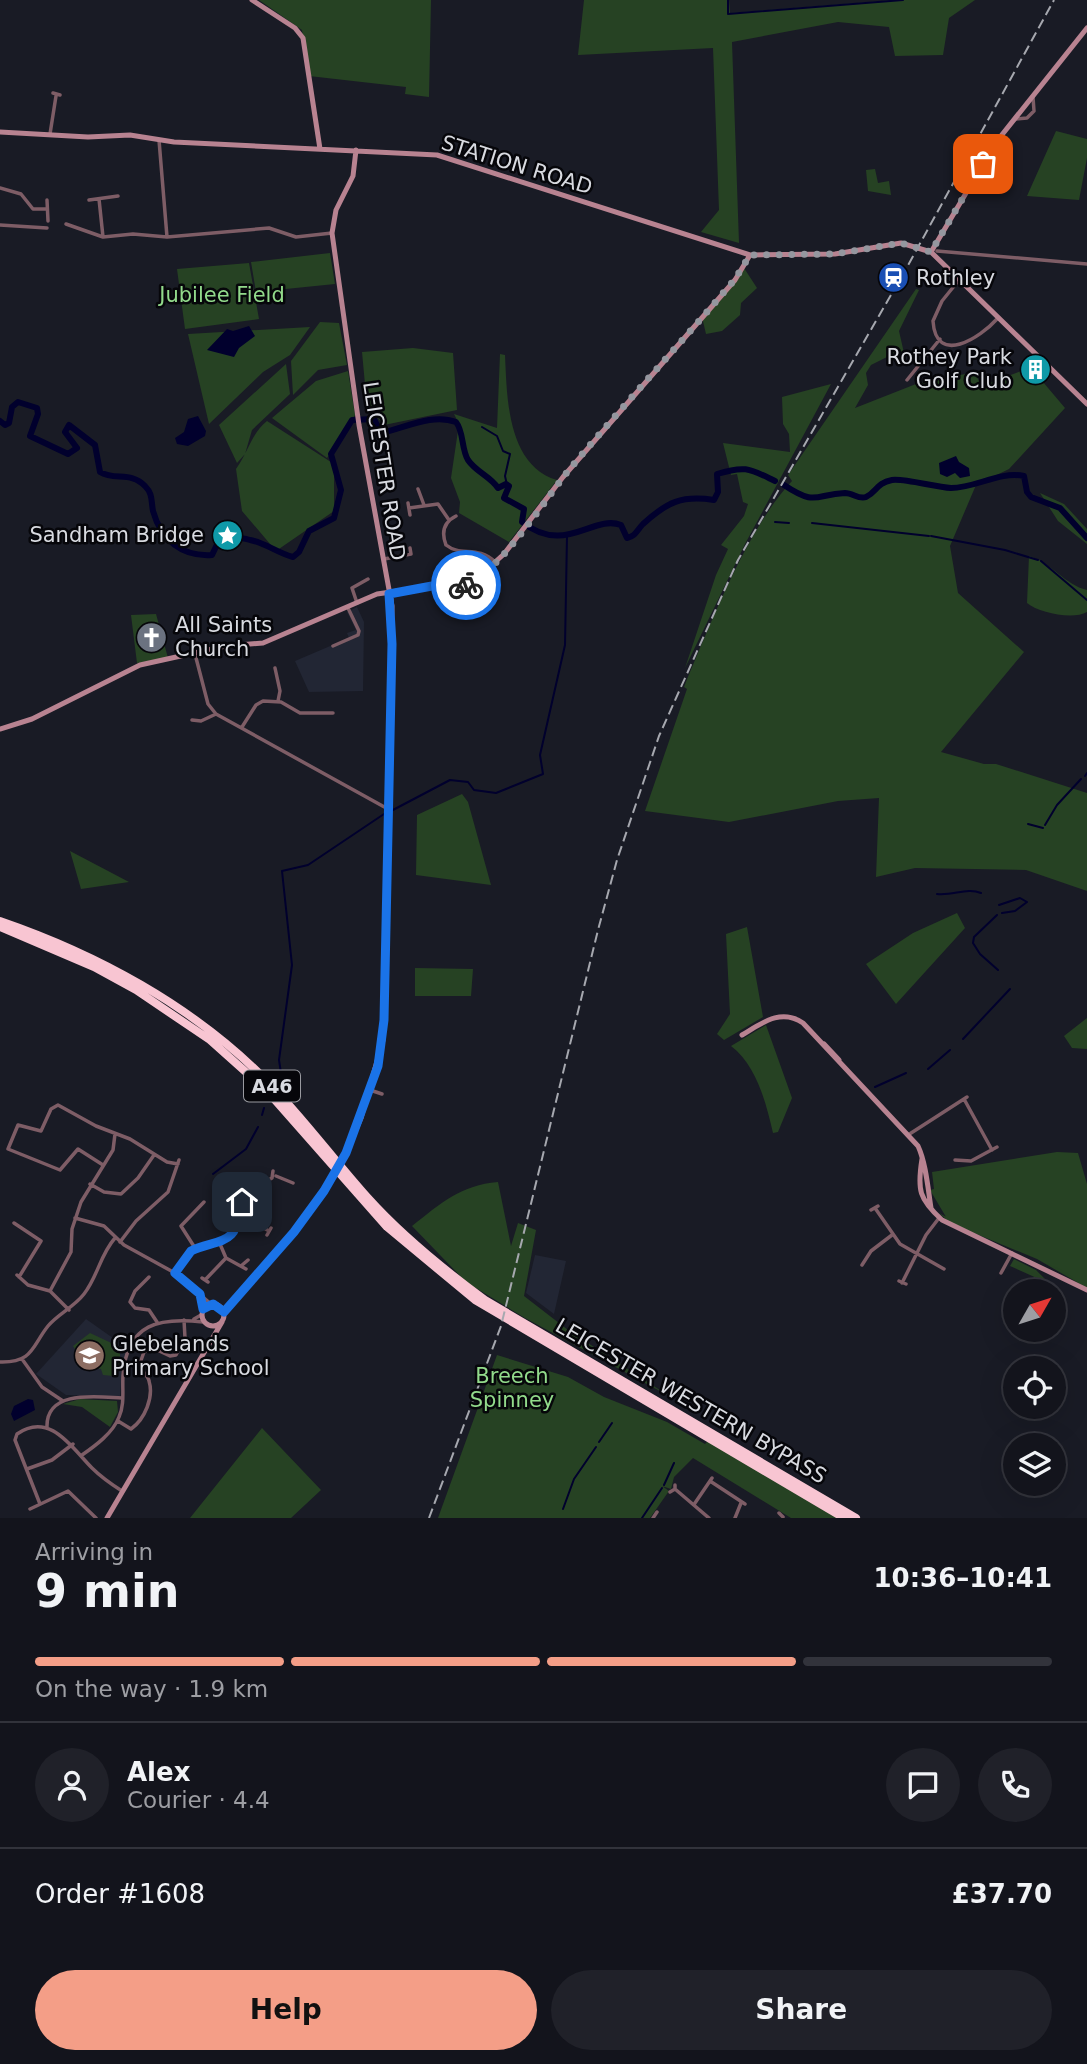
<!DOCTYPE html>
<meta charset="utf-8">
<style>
:root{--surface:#13141c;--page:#202129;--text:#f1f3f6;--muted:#9d9ea3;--line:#32333b;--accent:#f49e87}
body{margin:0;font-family:"DejaVu Sans",sans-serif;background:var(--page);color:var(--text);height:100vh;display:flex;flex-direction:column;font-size:26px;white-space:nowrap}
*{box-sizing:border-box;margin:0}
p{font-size:23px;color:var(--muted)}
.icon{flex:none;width:38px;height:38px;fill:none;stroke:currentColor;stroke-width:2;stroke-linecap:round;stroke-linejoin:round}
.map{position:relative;height:1518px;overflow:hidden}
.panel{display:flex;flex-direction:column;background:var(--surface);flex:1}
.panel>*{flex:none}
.needle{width:46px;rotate:51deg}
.controls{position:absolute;left:1003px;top:1279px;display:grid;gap:14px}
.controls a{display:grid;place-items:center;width:63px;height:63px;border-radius:50%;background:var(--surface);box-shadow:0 7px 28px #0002,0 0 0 2px var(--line);font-size:35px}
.pin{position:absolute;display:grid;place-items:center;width:60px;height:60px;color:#fff;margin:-30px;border-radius:14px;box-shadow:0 4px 10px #0006}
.courier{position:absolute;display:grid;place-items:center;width:70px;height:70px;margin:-35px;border:5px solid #1a73e8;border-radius:50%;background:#fff;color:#222;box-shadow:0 2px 9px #0007}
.headline em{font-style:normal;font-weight:700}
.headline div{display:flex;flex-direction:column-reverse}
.headline{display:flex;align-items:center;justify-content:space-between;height:119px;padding:0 35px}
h1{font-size:46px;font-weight:700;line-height:52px}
.bar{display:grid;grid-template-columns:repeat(4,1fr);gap:10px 7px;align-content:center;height:84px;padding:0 35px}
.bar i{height:9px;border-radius:5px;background:var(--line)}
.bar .current{background:var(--accent)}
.bar p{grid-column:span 4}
.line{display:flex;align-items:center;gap:18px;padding:0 35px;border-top:2px solid var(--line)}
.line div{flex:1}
.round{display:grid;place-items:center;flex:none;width:74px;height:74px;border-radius:37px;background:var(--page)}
.action{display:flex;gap:14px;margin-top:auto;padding:14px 35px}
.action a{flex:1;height:80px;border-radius:42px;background:var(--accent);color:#111;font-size:28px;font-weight:700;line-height:80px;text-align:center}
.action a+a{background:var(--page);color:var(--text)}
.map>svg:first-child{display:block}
.built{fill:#222634}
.green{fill:#264223}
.water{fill:#01002d}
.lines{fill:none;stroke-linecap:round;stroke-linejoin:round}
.stream{stroke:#01002d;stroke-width:2}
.river{stroke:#01002d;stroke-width:6}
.street{stroke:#7e5d66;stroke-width:3.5}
.secondary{stroke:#b88391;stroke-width:5}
.highway{stroke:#f8c5d2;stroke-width:8}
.rail{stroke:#a6a8af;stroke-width:2;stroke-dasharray:10 5;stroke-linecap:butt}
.done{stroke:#95979f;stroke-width:7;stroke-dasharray:0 12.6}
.route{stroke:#1a73e8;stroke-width:9}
.labels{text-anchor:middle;stroke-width:5;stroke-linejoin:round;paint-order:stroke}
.shield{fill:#06060a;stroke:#999aa0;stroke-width:2}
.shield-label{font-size:19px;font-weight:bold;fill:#d8dae0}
.street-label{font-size:21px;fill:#d8dae0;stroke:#06060a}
.poi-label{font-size:21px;fill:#d8dae0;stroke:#06060a;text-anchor:start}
.park-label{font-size:21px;fill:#92da8b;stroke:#06060a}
</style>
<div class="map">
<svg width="1087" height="1518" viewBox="0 0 1087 1518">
<rect width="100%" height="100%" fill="#191b25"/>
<!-- built -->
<path class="built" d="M357,607L364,622L363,691L309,692L295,661L349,638L347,633L356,630L347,612Z
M535,1255L566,1261L554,1314L526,1293Z
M86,1319L127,1348L122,1364L120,1396L66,1395L36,1374Z"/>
<!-- green -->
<path class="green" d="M259,0H431L429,97L405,94L406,87L309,76L302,30Z
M584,0H729L730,13L894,0H975L949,18L943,55L895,56L889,27L838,22L732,42L739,243L701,232L719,210L713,48L578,55Z
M1056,131L1087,139V158L1079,200L1027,196Z
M875,169L878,183L889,181L891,195L868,191L866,170Z
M330,253L335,284L256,292L251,262Z
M249,263L259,319L185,329L177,269Z
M744,268L757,288L741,303L740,315L722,331L706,334L702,317Z
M916,289L919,290L899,331L904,353L899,351L871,365L866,373L868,385L855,408L916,384L975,372L981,386L1021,371L1032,381L1043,382L1065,408L1009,469L976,485L950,546L958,593L1024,652L941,752L984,764H996L1087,793V891L1026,870L915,868L876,877L879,798L838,801L729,822L645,811L687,689L684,687C709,627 748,527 792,481L788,475Z
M320,322L339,323L347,365L318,370L293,395L291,361Z
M310,327L290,355L263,372L209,424L188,334Z
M413,348L453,353L457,410L384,425L367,406L362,352Z
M500,354L505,355C507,397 507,465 557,480L509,542L459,513L460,502L451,478L459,424L454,414L497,428Z
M286,364L290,394L252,430L245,454L237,463L219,425Z
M348,371L355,415L327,458L272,418L316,381Z
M831,384L745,544L685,668L716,575L728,549L721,545L744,516L748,504L743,502L737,474L731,475L723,443L790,452L789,434L783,424L782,397Z
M267,421L334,464V511L276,551L242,511L236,469C248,453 251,434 267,421Z
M1040,493L1064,504L1087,529V544L1058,521Z
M1029,556C1052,563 1065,585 1087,590V612C1073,620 1039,613 1027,603Z
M156,614L168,658L137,663L131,615Z
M462,794L468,802L491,885L416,875L417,815Z
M70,851L129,882L81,889Z
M957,913L965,928L896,1004L866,964L913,933Z
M747,927L763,1017L724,1040L717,1034L730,1014L726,934Z
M415,968L473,969L471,996H415Z
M1087,1018V1049L1072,1048L1064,1036Z
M766,1025L792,1098L778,1132L773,1133C766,1103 757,1066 731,1046Z
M1057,1152L1078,1153L1087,1184V1288L1037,1259L950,1223L939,1213L978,1234L946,1217L930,1190L934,1189L932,1172Z
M498,1182L511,1246L518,1223L536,1230L524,1296L568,1330L669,1396L525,1318L466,1282L412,1226C441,1203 461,1185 498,1182Z
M1014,1259L1036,1270L1050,1284L1010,1266Z
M90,1333L120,1347V1365L114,1376L103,1375L101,1369L86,1366L73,1346Z
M497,1355L568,1377L604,1397L667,1422L705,1444L709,1440L839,1518H791L693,1458L674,1477L671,1489L662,1486L669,1491L650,1518H438Z
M80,1399L117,1401L118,1412L110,1427L82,1407L63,1404Z
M262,1428L321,1490L291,1518H190Z"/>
<!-- water -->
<path class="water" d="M249,326L255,336L239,348L234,357L207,350L227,329L233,331Z
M198,416L206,431L205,436L188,446L177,444L175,438L184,432L188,419Z
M956,456L959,462L969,468L970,476L960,478L955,473L947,477L940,474L939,463Z
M28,1399L33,1400L35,1410L14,1421L11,1414L14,1406Z"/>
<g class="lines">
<!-- stream -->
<path class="stream" d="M728,0V14L903,0
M482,427L497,436L503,451L510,454L505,476L507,485
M775,522L789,523
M812,523L929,536
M931,536L1005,550L1038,560
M1041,561L1087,600
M1085,776L1087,773
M391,811L450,780L468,782L474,790L496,793L543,774L540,755L565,645L567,536
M1028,824L1043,828
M1045,825L1057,805L1081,779
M937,894C953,896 967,887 981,893
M999,905L1020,898L1027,902L1015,911L1002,913
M997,915L974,937L973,943L980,954L998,970
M963,1039L1010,989
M928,1069L950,1050
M281,1073L279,1060L292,965L282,871L308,865L384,814
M875,1087L906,1073
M262,1115L264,1108
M213,1174L246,1149L258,1127
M599,1442L612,1423
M664,1485L674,1463
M563,1509L574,1479L596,1447
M642,1518L662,1488"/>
<!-- river -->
<path class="river" d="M0,421L5,425L9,423L12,407L18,402L37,408L38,414L30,436L68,454L77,448L65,432L69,425L95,445L100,472C115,481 131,471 145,486C153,494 151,501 153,511C161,540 182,557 212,555L223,532C232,538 240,537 250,540C266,543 277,553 293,557L299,552L309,531L334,518L341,490L331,454L352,420L374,419L381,433C405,428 432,413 456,422C464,432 461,448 468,460C476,472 490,476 498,488L506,484L509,486L504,498L524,509L522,522C565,556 593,514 621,525L627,538C636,536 637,530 643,524C667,502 682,495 714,500L718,492L717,474C746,465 750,469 775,481
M784,485C817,507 815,494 845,493C853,493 859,500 866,497C877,492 876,483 892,480C903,478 935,487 951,488C976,488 999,471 1024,476L1027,492L1031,497L1060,508L1087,538"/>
<!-- street -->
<path class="street" d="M53,93L60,95
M1015,119L1027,118L1034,111L1033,97
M50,134L56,96
M159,140L167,237
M0,188L21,194L33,209H47
M99,199L103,237
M47,200L48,221
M89,200L118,196
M66,224L103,237L133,234L167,237L269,228L296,237L332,233
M0,225L47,228
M937,251L1087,264
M959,280L942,301L933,321C936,367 981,337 997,319
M907,380L940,339
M418,489L424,505
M408,503L410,515
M409,508L438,504L449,520
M456,516C444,522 441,532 446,545C461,557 478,545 495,562
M384,559L411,554L410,548
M357,603L352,588L368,579
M333,646L358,635L359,631L348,608
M195,654L208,704L216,714L388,809
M275,668L280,691L278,701
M192,720L201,721L216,714
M242,727L256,705L263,701L281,702L300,713H333
M370,1090L382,1094
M964,1099L992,1150
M908,1135L967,1097
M955,1160L971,1161L997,1147
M103,1165L78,1149L60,1170L8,1149L18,1125L41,1131L51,1109L58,1105L96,1126L130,1139L167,1162L178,1164
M276,1176L293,1183
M90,1184L104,1192L121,1194L138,1178L154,1155
M875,1208L900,1244L944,1269
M871,1210L878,1206
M75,1218L104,1226L124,1245L175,1273L211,1304
M237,1221L253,1222L269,1231
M14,1223L41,1241L19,1277
M267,1235L271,1228
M120,1242L136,1221L168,1192L179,1160
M195,1248L181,1226L204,1202
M226,1258L246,1269
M862,1265L871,1251L892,1235
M241,1266L248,1260
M175,1273L191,1251C213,1238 243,1247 236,1205L255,1188L272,1178L273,1171
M1001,1273L1012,1253
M17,1275L28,1285L50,1291L69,1310
M149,1277L135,1291L130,1302L135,1308L149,1310L157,1322
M202,1278L208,1282
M205,1280L226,1258L220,1244
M899,1281L906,1284
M902,1283L926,1235L939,1218
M50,1291L71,1252L72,1229L81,1202L113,1150L115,1134
M200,1296L203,1309
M194,1319L201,1315
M22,1359L42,1387L63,1401
M0,1362C33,1363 32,1346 48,1326C58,1314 74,1307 84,1294C98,1276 100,1255 115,1238
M118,1421L131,1429C145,1419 154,1397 149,1381C148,1375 142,1372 139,1366L144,1352L153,1348L170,1356L176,1355L185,1338L184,1320
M47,1427C46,1389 98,1397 122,1398
M82,1455C95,1446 113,1433 119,1417C125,1404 122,1389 123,1375C127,1323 160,1317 203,1322
M27,1469L52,1460L73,1444
M710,1481L745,1504
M675,1489L709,1518
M670,1492L675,1489V1485
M695,1503L712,1478
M40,1504L15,1440L17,1434C50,1411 72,1448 92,1468C101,1477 111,1484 122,1491
M30,1509L68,1491L96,1518
M779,1513L783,1517
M653,1518L657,1512
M735,1518L741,1503"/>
<!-- secondary -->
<path class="secondary" d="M252,0L295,28L303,38L320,149
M0,132L88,137L130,135L174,142L437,155L750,255L835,254L901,243L931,252L1087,404
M931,252L997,141L1087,28
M0,729L32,719L140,665L226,646L263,643L377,594L440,585L462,586L473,582L504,554L563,477L735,280L750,255
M742,1035C762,1023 781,1008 803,1023L918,1146C926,1163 928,1189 931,1208
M824,1044L839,1060
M922,1159C917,1190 919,1199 942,1220L1087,1290
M202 1315a11 11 0 1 1 22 0a11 11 0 1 1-22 0Z
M224,1312L303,1221L341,1164L361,1118L383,1040L392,606L359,425L332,233L336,210L353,176L356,150
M107,1518L222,1322"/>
<!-- highway -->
<path class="highway" d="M0,921C96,954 191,1005 264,1078C301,1115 333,1159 368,1198C403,1237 443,1269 485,1300L856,1518
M0,927L94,967L136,990L210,1040L268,1092L387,1227L475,1300L844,1518"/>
<!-- rail -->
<path class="rail" d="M429,1518L501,1326L598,930L617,860L659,736L738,560L906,269L1054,0"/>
</g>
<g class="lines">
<!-- done -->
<path class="done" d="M466,585C502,570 546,497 573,465C626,402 682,342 735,279L750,255L835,254L901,243L931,252L983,164"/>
<!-- route -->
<path class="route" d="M242,1202L236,1205C243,1247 214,1239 191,1251L175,1273L200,1294L203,1309L213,1304L224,1312L294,1232L324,1191L346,1153L378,1066L384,1020L392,644L389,594L432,586L466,585"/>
</g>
<!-- icons -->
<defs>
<symbol id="station-disc" viewBox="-11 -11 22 22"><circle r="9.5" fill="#1a4fb4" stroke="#06060a"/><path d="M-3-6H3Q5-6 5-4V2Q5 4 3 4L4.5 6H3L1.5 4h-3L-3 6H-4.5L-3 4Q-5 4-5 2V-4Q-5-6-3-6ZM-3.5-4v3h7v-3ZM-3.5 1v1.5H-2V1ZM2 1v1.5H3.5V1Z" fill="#fff"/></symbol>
<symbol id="building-disc" viewBox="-11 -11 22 22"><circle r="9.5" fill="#0f9aa8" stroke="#06060a"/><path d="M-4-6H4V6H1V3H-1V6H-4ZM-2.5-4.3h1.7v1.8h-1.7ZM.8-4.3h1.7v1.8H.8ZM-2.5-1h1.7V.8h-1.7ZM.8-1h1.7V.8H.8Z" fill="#fff"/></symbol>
<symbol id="sight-disc" viewBox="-11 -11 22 22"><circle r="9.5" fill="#0f9aa8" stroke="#06060a"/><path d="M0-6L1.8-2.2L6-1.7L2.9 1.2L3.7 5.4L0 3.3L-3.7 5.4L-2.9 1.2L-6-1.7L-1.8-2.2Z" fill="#fff"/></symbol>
<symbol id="church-disc" viewBox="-11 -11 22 22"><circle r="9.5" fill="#6b7280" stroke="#06060a"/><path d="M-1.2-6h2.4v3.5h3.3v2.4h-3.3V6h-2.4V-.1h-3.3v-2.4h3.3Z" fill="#fff"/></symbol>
<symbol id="school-disc" viewBox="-11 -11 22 22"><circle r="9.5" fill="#8d6e63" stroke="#06060a"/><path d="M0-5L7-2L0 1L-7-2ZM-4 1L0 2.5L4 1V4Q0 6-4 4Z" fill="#fff"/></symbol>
</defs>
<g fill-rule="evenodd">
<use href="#station-disc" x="876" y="260" width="35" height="35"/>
<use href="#building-disc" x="1018" y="352" width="35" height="35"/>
<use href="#sight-disc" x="210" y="518" width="35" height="35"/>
<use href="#church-disc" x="134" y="620" width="35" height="35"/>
<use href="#school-disc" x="72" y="1338" width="35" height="35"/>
</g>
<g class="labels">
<!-- shield labels -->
<rect class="shield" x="244" y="1070.5" width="56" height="31" rx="5"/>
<g class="shield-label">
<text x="272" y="1093">A46</text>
</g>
<!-- street labels -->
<g class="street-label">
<text transform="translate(517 165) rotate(17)" y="7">STATION ROAD</text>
<text transform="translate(384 471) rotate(81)" y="7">LEICESTER ROAD</text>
<text transform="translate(691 1401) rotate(30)" y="7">LEICESTER WESTERN BYPASS</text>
</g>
<!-- poi labels -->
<g class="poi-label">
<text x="916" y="285">Rothley</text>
<text x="1012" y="364" text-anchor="end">Rothey Park<tspan x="1012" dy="24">Golf Club</tspan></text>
<text x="204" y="542" text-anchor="end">Sandham Bridge</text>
<text x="175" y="632">All Saints<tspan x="175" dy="24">Church</tspan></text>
<text x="112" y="1351">Glebelands<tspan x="112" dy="24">Primary School</tspan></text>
</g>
<!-- park labels -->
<g class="park-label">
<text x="222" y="302">Jubilee Field</text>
<text x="512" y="1383">Breech<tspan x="512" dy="24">Spinney</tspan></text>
</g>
</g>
</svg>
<div class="controls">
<a><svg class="needle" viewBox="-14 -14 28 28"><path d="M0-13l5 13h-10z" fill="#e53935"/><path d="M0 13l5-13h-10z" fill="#9d9ea3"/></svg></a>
<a><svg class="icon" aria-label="locate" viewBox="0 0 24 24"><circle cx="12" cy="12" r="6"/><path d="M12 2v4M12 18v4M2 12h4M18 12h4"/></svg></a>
<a><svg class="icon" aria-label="layers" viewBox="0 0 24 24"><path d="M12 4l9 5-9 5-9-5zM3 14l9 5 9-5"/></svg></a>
</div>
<div class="pin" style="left:983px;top:164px;background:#ea580c"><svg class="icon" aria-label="bag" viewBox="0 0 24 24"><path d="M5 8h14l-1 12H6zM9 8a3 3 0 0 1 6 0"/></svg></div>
<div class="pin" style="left:242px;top:1202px;background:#1f2937"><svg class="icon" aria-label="home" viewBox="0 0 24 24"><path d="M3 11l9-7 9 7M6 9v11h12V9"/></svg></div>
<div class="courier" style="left:466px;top:585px"><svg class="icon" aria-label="bike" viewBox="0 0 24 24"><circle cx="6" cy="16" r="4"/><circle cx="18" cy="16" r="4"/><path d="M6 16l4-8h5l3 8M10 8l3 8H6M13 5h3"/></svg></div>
</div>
<section class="panel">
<div class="headline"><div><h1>9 min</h1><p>Arriving in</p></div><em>10:36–10:41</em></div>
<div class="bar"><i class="current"></i><i class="current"></i><i class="current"></i><i></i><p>On the way · 1.9 km</p></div>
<div class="line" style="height:126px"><a class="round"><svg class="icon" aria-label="person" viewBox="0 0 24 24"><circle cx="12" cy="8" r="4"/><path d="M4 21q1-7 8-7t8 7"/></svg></a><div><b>Alex</b><p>Courier · 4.4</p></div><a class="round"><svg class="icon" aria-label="chat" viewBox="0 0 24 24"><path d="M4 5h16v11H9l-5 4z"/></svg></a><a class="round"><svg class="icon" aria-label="phone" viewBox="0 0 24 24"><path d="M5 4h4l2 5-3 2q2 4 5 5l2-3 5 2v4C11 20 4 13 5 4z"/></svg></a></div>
<div class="line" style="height:91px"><div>Order #1608</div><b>£37.70</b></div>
<div class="action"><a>Help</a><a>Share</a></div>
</section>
